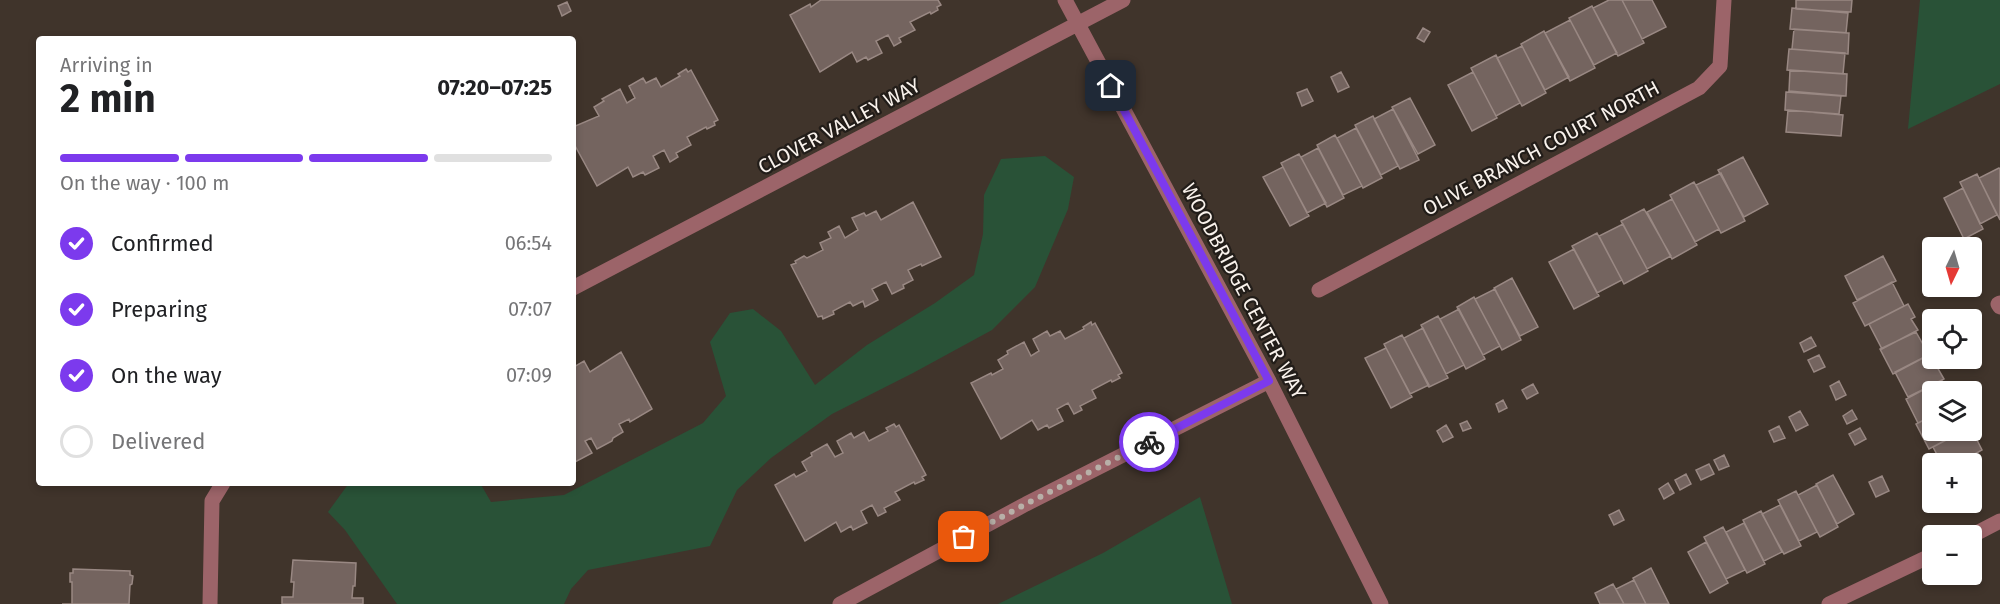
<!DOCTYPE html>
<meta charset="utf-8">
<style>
:root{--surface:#fff;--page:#f6f6f6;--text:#202124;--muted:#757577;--line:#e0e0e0;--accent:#7c3aed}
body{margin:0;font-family:"Fira Sans",sans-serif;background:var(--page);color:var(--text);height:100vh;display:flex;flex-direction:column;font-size:22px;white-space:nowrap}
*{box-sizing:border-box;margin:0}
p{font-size:20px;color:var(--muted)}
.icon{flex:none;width:33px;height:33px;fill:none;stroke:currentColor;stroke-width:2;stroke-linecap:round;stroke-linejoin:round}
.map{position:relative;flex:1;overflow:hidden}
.panel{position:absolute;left:36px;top:36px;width:540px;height:450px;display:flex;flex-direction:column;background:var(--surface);border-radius:6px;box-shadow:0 3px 9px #0003}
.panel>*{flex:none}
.needle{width:39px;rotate:185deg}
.fabs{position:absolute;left:1922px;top:237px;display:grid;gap:12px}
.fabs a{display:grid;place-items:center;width:60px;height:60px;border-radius:6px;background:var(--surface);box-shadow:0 3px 9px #0003;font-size:30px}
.pin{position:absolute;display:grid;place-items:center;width:51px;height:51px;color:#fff;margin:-26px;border-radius:12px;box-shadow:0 3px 9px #0006}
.courier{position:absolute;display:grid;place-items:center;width:60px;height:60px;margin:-30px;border:4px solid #7c3aed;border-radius:50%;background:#fff;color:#222;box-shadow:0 2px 8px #0007}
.overview em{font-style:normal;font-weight:700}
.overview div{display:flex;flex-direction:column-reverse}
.overview{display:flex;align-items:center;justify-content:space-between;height:102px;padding:0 24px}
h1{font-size:39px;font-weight:700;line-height:45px}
.bar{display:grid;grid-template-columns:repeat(4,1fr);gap:9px 6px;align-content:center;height:72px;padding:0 24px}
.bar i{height:8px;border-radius:4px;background:var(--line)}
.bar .current{background:var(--accent)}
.bar p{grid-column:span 4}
ol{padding:0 24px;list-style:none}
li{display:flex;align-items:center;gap:18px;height:66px}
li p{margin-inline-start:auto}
li .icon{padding:6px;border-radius:50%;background:var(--accent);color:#fff;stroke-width:4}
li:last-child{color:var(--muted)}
li i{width:33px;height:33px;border:3px solid var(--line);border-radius:50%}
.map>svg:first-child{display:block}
.green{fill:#295237}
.building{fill:#74645f;stroke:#998883;stroke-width:1.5}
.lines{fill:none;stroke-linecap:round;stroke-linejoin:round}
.street{stroke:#9c6469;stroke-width:15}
.done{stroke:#b8b0a8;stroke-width:6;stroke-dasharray:0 10.8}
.route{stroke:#7c3aed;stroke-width:8}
.labels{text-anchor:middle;stroke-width:4.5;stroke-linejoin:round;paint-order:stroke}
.street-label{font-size:20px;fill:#f9f2ec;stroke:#221d19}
</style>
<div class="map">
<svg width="2000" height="604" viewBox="0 0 2000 604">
<rect width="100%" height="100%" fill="#40342b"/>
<!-- green -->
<path class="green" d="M1920,0H2000V84L1908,129Z
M1045,156L1074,177L1068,209L1035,287L992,330L913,373L832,414L771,458L737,490L710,546L588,570L571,589L564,604H397L345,530L328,512L349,483H480L491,502L564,495L703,423L726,396L710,342L730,313L753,309L781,331L815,385L867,345L935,303L974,275L983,234L984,195L1001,159Z
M1200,497L1232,604H998L1103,553Z"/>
<!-- building -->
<path class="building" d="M821,0H938L941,5L937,7L938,10L931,14L930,12L910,22L915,30L899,38L901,42L894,46L888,35L876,41L882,53L868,60L866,57L857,62L852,52L820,72L790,15L810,4L811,7Z
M1609,0H1622L1644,43L1618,56L1593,8Z
M1622,0H1652L1666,27L1642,39Z
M1796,0H1852L1851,12L1796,9Z
M567,2L571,11L562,16L558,6Z
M1592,6L1617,53L1594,65L1569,18Z
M1792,8L1848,13L1846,33L1790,29Z
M1570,20L1595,68L1570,81L1545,33Z
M1423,28L1430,32L1424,42L1417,38Z
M1794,29L1849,33L1848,54L1792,49Z
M1544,31L1569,77L1545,90L1521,44Z
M1522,46L1546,93L1522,106L1497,58Z
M1789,49L1845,53L1843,74L1787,70Z
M1496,55L1520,103L1496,116L1471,68Z
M686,69L688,72L691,70L718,120L714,122L715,125L707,129L706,127L687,137L691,145L676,153L678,157L670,162L664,150L653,156L659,168L645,175L643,172L633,177L628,167L597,186L573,142V127L599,116L594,107L604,101L602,99L620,89L627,103L635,98L629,86L643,78L646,83L656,78L661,87L680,76L678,74Z
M1790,70L1847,74L1846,96L1789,91Z
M1341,72L1349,87L1338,92L1331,77Z
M1473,72L1497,118L1472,131L1448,85Z
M1307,89L1313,101L1302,106L1297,93Z
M1786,92L1841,96L1839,114L1785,110Z
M1410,98L1435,145L1418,154L1392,107Z
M1393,109L1419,160L1400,169L1374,119Z
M1788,110L1843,115L1841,136L1786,132Z
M1373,116L1398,166L1381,175L1355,125Z
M1356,128L1382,178L1363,188L1337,138Z
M1335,135L1362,186L1343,195L1317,145Z
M1318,148L1344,198L1327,207L1301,157Z
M1299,154L1326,203L1307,213L1281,163Z
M1743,157L1768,204L1744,217L1718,170Z
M1283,167L1309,216L1290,226L1263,177Z
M1999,168L2000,169V220L1979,178Z
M1721,173L1745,221L1721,233L1696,185Z
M1977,174L1997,215L1980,224L1960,182Z
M1694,182L1719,229L1695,242L1670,195Z
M1963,188L1983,229L1964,239L1944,198Z
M1672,199L1697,245L1672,259L1647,212Z
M913,202L941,257L922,266L921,264L908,270L913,280L903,285L904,288L892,294L886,282L872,289L878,300L865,307L863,301L853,306L850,302L833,311L834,314L823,319L822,316L818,317L791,265L796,263L795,261L804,256L807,258L823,250L820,243L831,238L828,232L839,226L845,238L858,230L852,218L864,213L866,216L876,211L881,220Z
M1644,209L1671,256L1647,269L1621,221Z
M1623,224L1648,271L1624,284L1599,236Z
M1597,233L1622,280L1597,293L1572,246Z
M1574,249L1599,296L1574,309L1549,262Z
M1883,256L1896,281L1857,300L1845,276Z
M1512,278L1538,327L1520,336L1494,288Z
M1892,282L1904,306L1865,326L1853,303Z
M1495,289L1521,340L1502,350L1475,299Z
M1474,297L1500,346L1483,355L1457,307Z
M1908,304L1915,317L1911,319L1918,330L1882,349L1869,324Z
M1459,309L1485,359L1466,369L1440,319Z
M1438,316L1464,365L1446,374L1421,325Z
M1091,322L1092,325L1095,323L1122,373L1118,375L1120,378L1112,382L1111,380L1092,390L1096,398L1080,406L1082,410L1074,414L1068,403L1057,409L1063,421L1049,428L1047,425L1038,430L1032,420L1001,439L971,383L991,373L992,375L1003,369L998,360L1008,354L1007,351L1024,342L1031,356L1039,351L1033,339L1047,331L1050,336L1060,331L1065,339L1084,329L1083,327Z
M1423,328L1448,378L1429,387L1404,338Z
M1916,332L1929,355L1893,374L1880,349Z
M1402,335L1429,385L1410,394L1384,344Z
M1811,337L1816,346L1804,352L1800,343Z
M1386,348L1412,397L1391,408L1365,358Z
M621,352L652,409L630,422L629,419L619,424L623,432L613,438L612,441L597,449L591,438L585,441L592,453L575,462L573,458V364L574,367L584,361L590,372Z
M1932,353V358H1937L1940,365L1937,367L1944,379L1908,397L1895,372Z
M1819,355L1825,367L1814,372L1808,360Z
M1942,380L1947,392H1932V416L1918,423L1906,399Z
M1839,381L1846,395L1836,400L1830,386Z
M1533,384L1538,393L1527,399L1522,390Z
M1503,400L1507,408L1499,412L1496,404Z
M1852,410L1857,419L1847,424L1843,416Z
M1800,411L1808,425L1796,431L1789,417Z
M1932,416V430H1965L1929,449L1916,424Z
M1467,421L1471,428L1463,431L1460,424Z
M894,424L896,427L899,425L926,475L922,477L924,480L915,484L914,482L895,492L900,500L884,508L886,512L878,516L872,505L861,511L867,523L853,530L851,526L841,532L836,522L805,541L775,485L794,474L796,477L807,471L802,462L812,456L811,453L827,444L835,457L843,453L837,441L851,433L854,438L864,432L869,441L888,431L886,428Z
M1446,425L1453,437L1443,442L1437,431Z
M1779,426L1785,438L1774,442L1769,431Z
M1860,428L1866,439L1855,445L1849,434Z
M1971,428L1982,450L1957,464H1942L1933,447L1965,430H1971Z
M1724,455L1729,466L1719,470L1714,460Z
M1709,464L1714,474L1701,480L1696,470Z
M1686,474L1691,484L1680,490L1675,480Z
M1833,475L1854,514L1837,524L1816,484Z
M1882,476L1889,491L1876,497L1869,482Z
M1668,483L1674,493L1664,499L1659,489Z
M1817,485L1838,527L1820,537L1798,495Z
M1796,491L1817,532L1799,541L1778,500Z
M1780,505L1801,546L1784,554L1762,514Z
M1619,510L1624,520L1614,525L1609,515Z
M1761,511L1782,552L1764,561L1743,520Z
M1744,523L1765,564L1747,573L1726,532Z
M1723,527L1745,570L1726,579L1704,537Z
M1706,542L1728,583L1710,593L1688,552Z
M293,560L356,563L355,586H353L352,598H363V604H282V597H293L294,582H291Z
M1651,568L1669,604H1646L1633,578Z
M73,569L130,571V575L133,576L132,584L130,585L129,604H62H72V582H70V573H73Z
M1634,580L1646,604H1624L1616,589Z
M1613,584L1624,604H1600L1595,593Z"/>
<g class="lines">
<!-- street -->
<path class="street" d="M1065,0L1269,381L1381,604
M573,288L1123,0
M1319,290L1699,88L1720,66L1724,0
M2000,303L1998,304L2000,307
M1971,536L2000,521
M210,604L212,501L223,483
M840,604L1026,504L1269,381
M1829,604L1932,555"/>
</g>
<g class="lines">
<!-- done -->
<path class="done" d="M964,537L1026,504L1149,442"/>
<!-- route -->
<path class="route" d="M1111,86L1269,381L1149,442"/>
</g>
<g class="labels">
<!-- street labels -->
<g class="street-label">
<text transform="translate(839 126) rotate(-28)" y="7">CLOVER VALLEY WAY</text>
<text transform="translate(1541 148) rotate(-28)" y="7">OLIVE BRANCH COURT NORTH</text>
<text transform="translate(1244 291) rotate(62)" y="7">WOODBRIDGE CENTER WAY</text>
</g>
</g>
</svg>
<div class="fabs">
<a><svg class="needle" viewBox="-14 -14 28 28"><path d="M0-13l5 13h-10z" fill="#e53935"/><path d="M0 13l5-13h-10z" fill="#757577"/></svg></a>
<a><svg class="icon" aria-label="locate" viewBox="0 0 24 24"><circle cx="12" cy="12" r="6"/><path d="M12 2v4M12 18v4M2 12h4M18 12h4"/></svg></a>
<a><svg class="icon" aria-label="layers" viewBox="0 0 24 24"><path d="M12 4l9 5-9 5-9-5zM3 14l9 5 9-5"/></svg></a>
<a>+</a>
<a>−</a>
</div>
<div class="pin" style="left:964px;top:537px;background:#ea580c"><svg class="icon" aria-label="bag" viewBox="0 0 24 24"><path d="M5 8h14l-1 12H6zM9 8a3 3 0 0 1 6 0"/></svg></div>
<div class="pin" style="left:1111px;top:86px;background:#1f2937"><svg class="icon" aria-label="home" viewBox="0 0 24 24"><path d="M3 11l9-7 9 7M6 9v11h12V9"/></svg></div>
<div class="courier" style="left:1149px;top:442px"><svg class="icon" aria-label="bike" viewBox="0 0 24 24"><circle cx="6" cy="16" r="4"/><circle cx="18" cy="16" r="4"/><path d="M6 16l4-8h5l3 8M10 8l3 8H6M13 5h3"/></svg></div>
<section class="panel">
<div class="overview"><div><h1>2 min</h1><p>Arriving in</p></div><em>07:20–07:25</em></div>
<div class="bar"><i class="current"></i><i class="current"></i><i class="current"></i><i></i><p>On the way · 100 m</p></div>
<ol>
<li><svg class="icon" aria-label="check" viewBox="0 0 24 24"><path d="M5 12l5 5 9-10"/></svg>Confirmed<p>06:54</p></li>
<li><svg class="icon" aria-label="check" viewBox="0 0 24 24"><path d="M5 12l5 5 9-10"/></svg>Preparing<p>07:07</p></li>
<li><svg class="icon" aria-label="check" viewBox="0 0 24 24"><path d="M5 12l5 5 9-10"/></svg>On the way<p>07:09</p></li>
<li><i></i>Delivered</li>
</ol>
</section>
</div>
